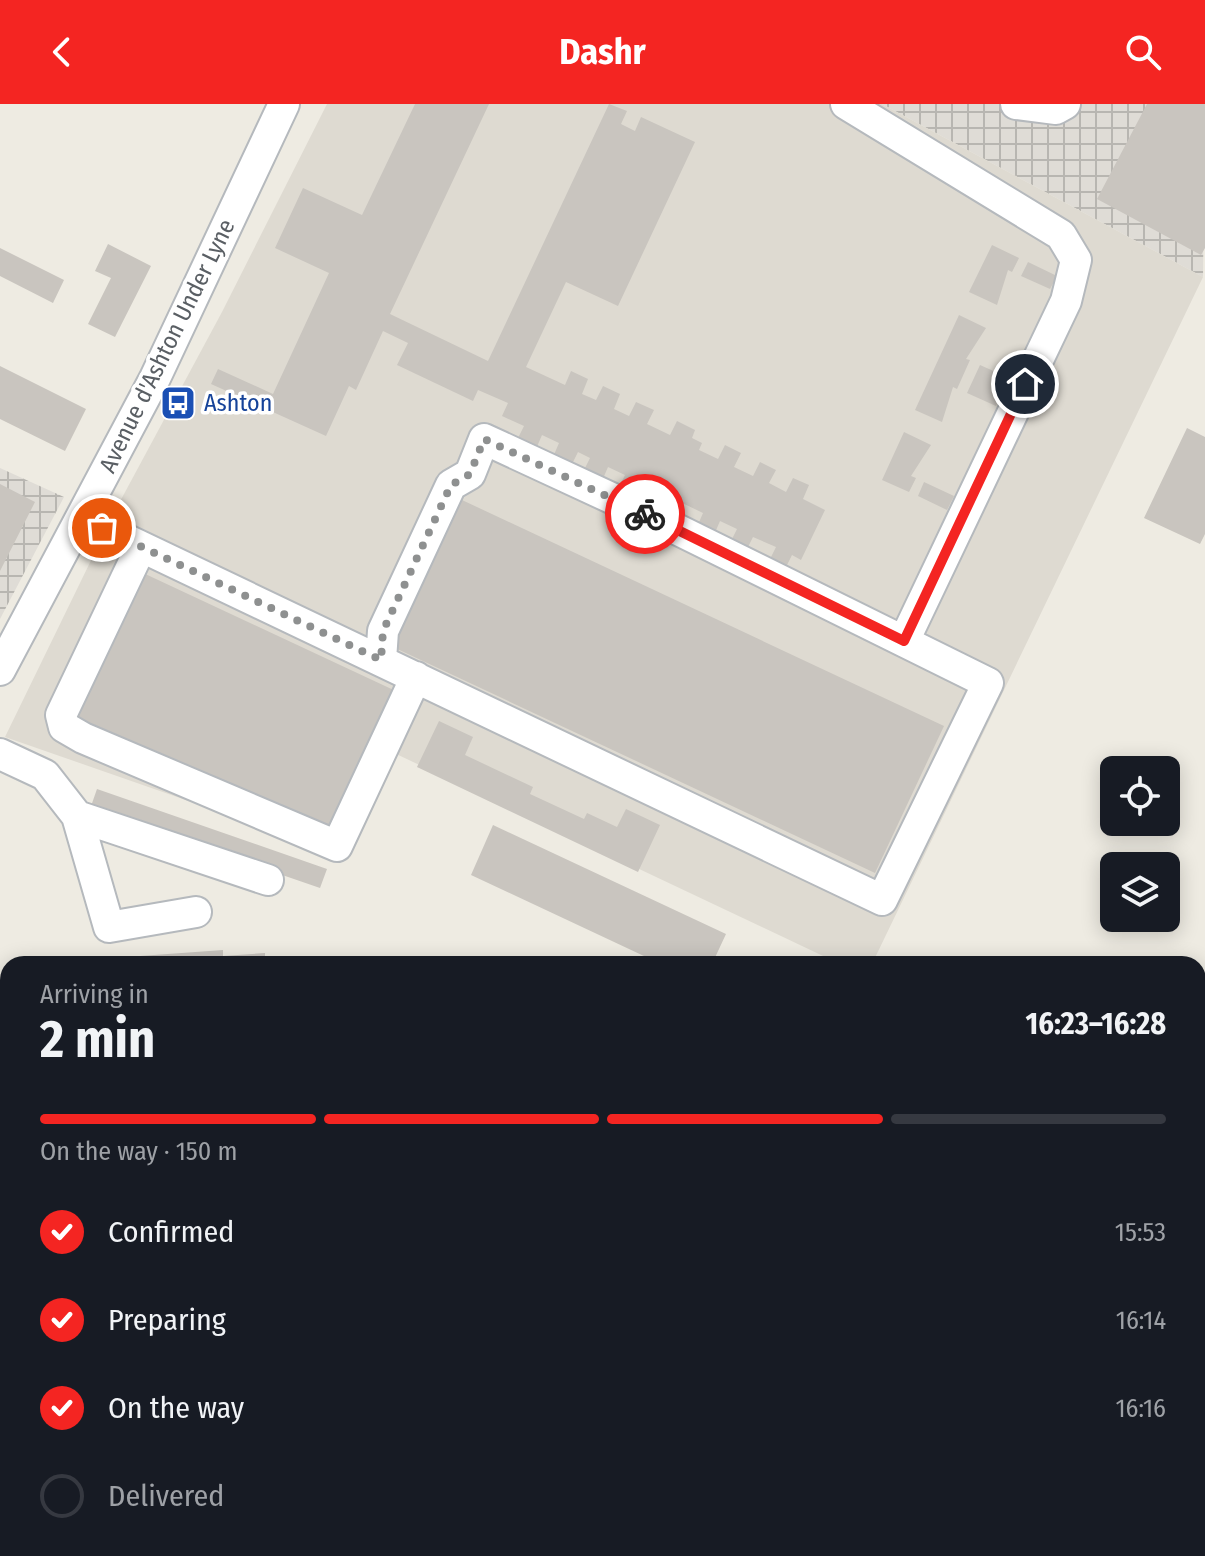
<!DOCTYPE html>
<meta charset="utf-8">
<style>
:root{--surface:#171b24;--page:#20242c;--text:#f1f3f6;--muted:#9ea1a6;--line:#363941;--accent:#f42522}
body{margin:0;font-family:"Fira Sans Condensed",sans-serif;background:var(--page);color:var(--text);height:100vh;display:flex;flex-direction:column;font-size:30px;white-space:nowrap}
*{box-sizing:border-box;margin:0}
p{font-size:26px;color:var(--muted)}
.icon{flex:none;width:44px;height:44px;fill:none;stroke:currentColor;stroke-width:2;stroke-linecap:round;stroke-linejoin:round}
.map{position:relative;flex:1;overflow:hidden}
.details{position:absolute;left:0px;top:852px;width:1206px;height:600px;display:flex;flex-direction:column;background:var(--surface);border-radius:24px 24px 0 0;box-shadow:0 4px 20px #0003}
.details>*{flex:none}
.fabs{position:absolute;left:1100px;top:652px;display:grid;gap:16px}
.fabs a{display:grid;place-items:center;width:80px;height:80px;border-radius:12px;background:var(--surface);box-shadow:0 4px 20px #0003;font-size:40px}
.pin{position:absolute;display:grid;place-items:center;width:68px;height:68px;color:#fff;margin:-34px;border:4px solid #fff;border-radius:50%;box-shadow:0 2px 8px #0007}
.courier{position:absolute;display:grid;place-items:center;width:80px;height:80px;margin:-40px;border:6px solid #f42522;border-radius:50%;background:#fff;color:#222;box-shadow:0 2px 10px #0007}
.head em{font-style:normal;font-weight:700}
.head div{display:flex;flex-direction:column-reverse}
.head{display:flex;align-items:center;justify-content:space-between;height:136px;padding:0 40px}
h1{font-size:52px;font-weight:700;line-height:60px}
.bar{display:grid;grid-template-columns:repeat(4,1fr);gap:12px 8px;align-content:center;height:96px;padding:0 40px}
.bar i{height:10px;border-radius:6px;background:var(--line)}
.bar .on{background:var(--accent)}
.bar p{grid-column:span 4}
ol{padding:0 40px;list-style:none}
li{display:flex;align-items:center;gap:24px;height:88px}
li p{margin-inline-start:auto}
li .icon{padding:8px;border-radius:50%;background:var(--accent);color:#fff;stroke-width:4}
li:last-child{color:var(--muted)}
li i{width:44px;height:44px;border:4px solid var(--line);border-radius:50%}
header{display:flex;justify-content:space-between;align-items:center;height:104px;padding:0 40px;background:var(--accent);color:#fff;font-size:36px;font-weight:700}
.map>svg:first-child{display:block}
.industrial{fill:url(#industrial-grid)}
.education{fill:#dedad1}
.building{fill:#c9c5bf}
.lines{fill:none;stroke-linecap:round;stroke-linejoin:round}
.minor-casing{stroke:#b5b9bd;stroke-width:34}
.major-casing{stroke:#fac04f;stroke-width:40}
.minor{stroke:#fff;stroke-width:30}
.major{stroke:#ffeba6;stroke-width:36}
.done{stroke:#8e9090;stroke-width:8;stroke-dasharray:0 14.4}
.route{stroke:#f42522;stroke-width:10}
.labels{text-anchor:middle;stroke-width:7;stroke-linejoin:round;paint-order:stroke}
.street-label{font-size:24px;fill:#5a5f64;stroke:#fff}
.transit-label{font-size:24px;fill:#164399;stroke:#fff;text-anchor:start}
</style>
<header><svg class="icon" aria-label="back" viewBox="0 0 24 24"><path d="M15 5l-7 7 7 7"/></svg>Dashr<svg class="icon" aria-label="search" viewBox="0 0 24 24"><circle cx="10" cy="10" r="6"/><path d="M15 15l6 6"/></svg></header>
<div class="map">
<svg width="1205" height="1452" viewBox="0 0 1205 1452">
<defs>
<pattern id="industrial-grid" width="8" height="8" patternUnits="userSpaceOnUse" patternTransform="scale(2)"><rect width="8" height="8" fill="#dfdcd6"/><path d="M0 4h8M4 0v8" fill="none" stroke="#b8b6b1"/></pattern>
</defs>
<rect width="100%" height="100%" fill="#eeebe2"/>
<!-- industrial -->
<path class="industrial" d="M882,0H1205L1203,173Z
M0,364L64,393L0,515Z"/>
<!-- education -->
<path class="education" d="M327,0H882L1203,173L872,860H840L392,648L341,750L5,633L117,403L222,208Z"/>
<!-- building -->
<path class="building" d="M415,0H489L390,210L488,257L609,0L627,7L621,20L635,27L641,13L695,38L618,202L566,178L526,263L565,281L571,267L588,275L582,290L596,296L603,282L620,290L614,305L629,312L636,298L654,306L647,320L670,331L677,317L695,326L692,334L702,339L699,346L718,355L725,341L741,349L734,363L753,372L760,358L776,366L769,379L786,388L793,374L809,381L803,395L825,406L801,456L792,451L785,465L769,457L776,443L753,433L746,447L730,439L737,425L720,417L714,431L697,423L703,409L676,396L669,410L653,401L659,388L643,379L636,394L618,385L625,371L608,363L602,377L583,368L590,354L578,348L571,362L553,353L559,339L542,331L536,345L517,336L524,322L502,312L508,299L478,286L473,297L397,261L408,239L383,227L356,286L349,282L326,332L211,280L218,265L273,290L329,169L275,144L303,84L362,111Z
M1147,0H1205V144L1201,151L1097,95Z
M108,140L151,162L115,233L88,220L111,174L95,167Z
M992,141L1019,154L1012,168L1008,166L997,201L969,188Z
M0,144L64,176L53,199L0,172Z
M1028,158L1057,172L1050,185L1021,172Z
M959,211L986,224L966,255L970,256L957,285L953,283L942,318L915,306Z
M980,261L1009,274L996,302L967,289Z
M0,262L86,305L65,347L0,315Z
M1187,324L1205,333V430L1200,440L1144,414Z
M904,328L931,341L911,372L916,374L909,388L882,376Z
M924,378L954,392L947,406L918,392Z
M0,380L35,398L0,467Z
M462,396L944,622L875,769L393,543Z
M141,468L400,589L332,733L74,613Z
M439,617L473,633L465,651L533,683L530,690L584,715L587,709L617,723L626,705L660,721L638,768L417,663Z
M97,685L327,765L320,784L90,705Z
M493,721L726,830L712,860H661L471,771Z
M223,846V852L265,849V860H71V857Z
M936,852L979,856V860H935Z
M1198,1073H1205V1103L1198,1104Z
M0,1288L8,1294L5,1327L0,1324Z
M1198,1298L1205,1301V1335L1198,1332Z
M1205,1383V1446L1198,1443V1397Z
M40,1444H105L101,1452H36Z
M1022,1444H1085L1101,1452H1019Z
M1156,1444H1183L1186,1452H1134Z"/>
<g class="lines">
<defs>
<path id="minor" d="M846,0L1061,131L1076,156L1066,197L904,537
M1016,0L1056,5L1065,0
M81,414L882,796L988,579L648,411L484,335L470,370L451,381L383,527L381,556
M141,443L61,611L64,623L83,634L337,742L416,573
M0,566L155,274L284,0
M0,650L45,671L77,712L109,823L196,808
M77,712L268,776
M1198,914L1205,922
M1198,1035L1205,1034
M0,1436L8,1419
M944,1444L954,1452
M123,1452L127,1444
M351,1452L355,1444
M860,1452L864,1444"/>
<path id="major" d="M0,1171L8,1181
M0,1227L8,1229
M404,1444L421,1452"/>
</defs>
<!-- minor casing -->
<use href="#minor" class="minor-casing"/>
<!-- major casing -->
<use href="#major" class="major-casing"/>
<!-- minor -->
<use href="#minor" class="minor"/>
<!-- major -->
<use href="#major" class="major"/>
</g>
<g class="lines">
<!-- done -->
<path class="done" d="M102,424L381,556L383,527L451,381L470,370L484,335L645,410"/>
<!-- route -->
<path class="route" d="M645,410L904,537L1025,280"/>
</g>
<!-- icons -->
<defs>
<symbol id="bus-square" viewBox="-11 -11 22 22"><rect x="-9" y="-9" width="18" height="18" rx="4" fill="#1a4fb4" stroke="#fff"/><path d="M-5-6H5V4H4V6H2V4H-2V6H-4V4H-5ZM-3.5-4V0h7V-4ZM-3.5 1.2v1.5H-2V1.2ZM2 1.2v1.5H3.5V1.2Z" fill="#fff"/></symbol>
</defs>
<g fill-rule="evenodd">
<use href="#bus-square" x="158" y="279" width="40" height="40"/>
</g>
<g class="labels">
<!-- street labels -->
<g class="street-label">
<text transform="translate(167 242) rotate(-64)" y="8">Avenue d'Ashton Under Lyne</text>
</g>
<!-- transit labels -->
<g class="transit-label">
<text x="204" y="307">Ashton</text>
</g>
</g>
</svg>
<div class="fabs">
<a><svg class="icon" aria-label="locate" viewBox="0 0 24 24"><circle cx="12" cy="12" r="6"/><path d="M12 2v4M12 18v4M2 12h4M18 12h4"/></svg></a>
<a><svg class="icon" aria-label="layers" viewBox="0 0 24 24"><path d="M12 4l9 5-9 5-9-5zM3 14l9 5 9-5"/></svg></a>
</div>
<div class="pin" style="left:102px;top:424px;background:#ea580c"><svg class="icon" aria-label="bag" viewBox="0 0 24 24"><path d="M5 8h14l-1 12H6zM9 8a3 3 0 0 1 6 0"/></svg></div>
<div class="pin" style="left:1025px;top:280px;background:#1f2937"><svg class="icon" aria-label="home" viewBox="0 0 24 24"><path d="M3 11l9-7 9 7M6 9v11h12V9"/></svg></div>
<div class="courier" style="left:645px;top:410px"><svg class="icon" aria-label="bike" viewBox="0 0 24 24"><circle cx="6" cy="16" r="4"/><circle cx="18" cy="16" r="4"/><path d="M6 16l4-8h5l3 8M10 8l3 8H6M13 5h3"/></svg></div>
<section class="details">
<div class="head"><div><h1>2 min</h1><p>Arriving in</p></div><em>16:23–16:28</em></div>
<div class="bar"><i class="on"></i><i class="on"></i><i class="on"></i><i></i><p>On the way · 150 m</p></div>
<ol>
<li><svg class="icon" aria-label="check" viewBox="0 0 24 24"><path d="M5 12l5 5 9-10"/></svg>Confirmed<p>15:53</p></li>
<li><svg class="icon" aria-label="check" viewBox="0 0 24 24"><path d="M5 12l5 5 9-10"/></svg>Preparing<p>16:14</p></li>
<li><svg class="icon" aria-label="check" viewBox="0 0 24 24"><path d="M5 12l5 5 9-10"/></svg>On the way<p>16:16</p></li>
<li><i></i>Delivered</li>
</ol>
</section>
</div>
